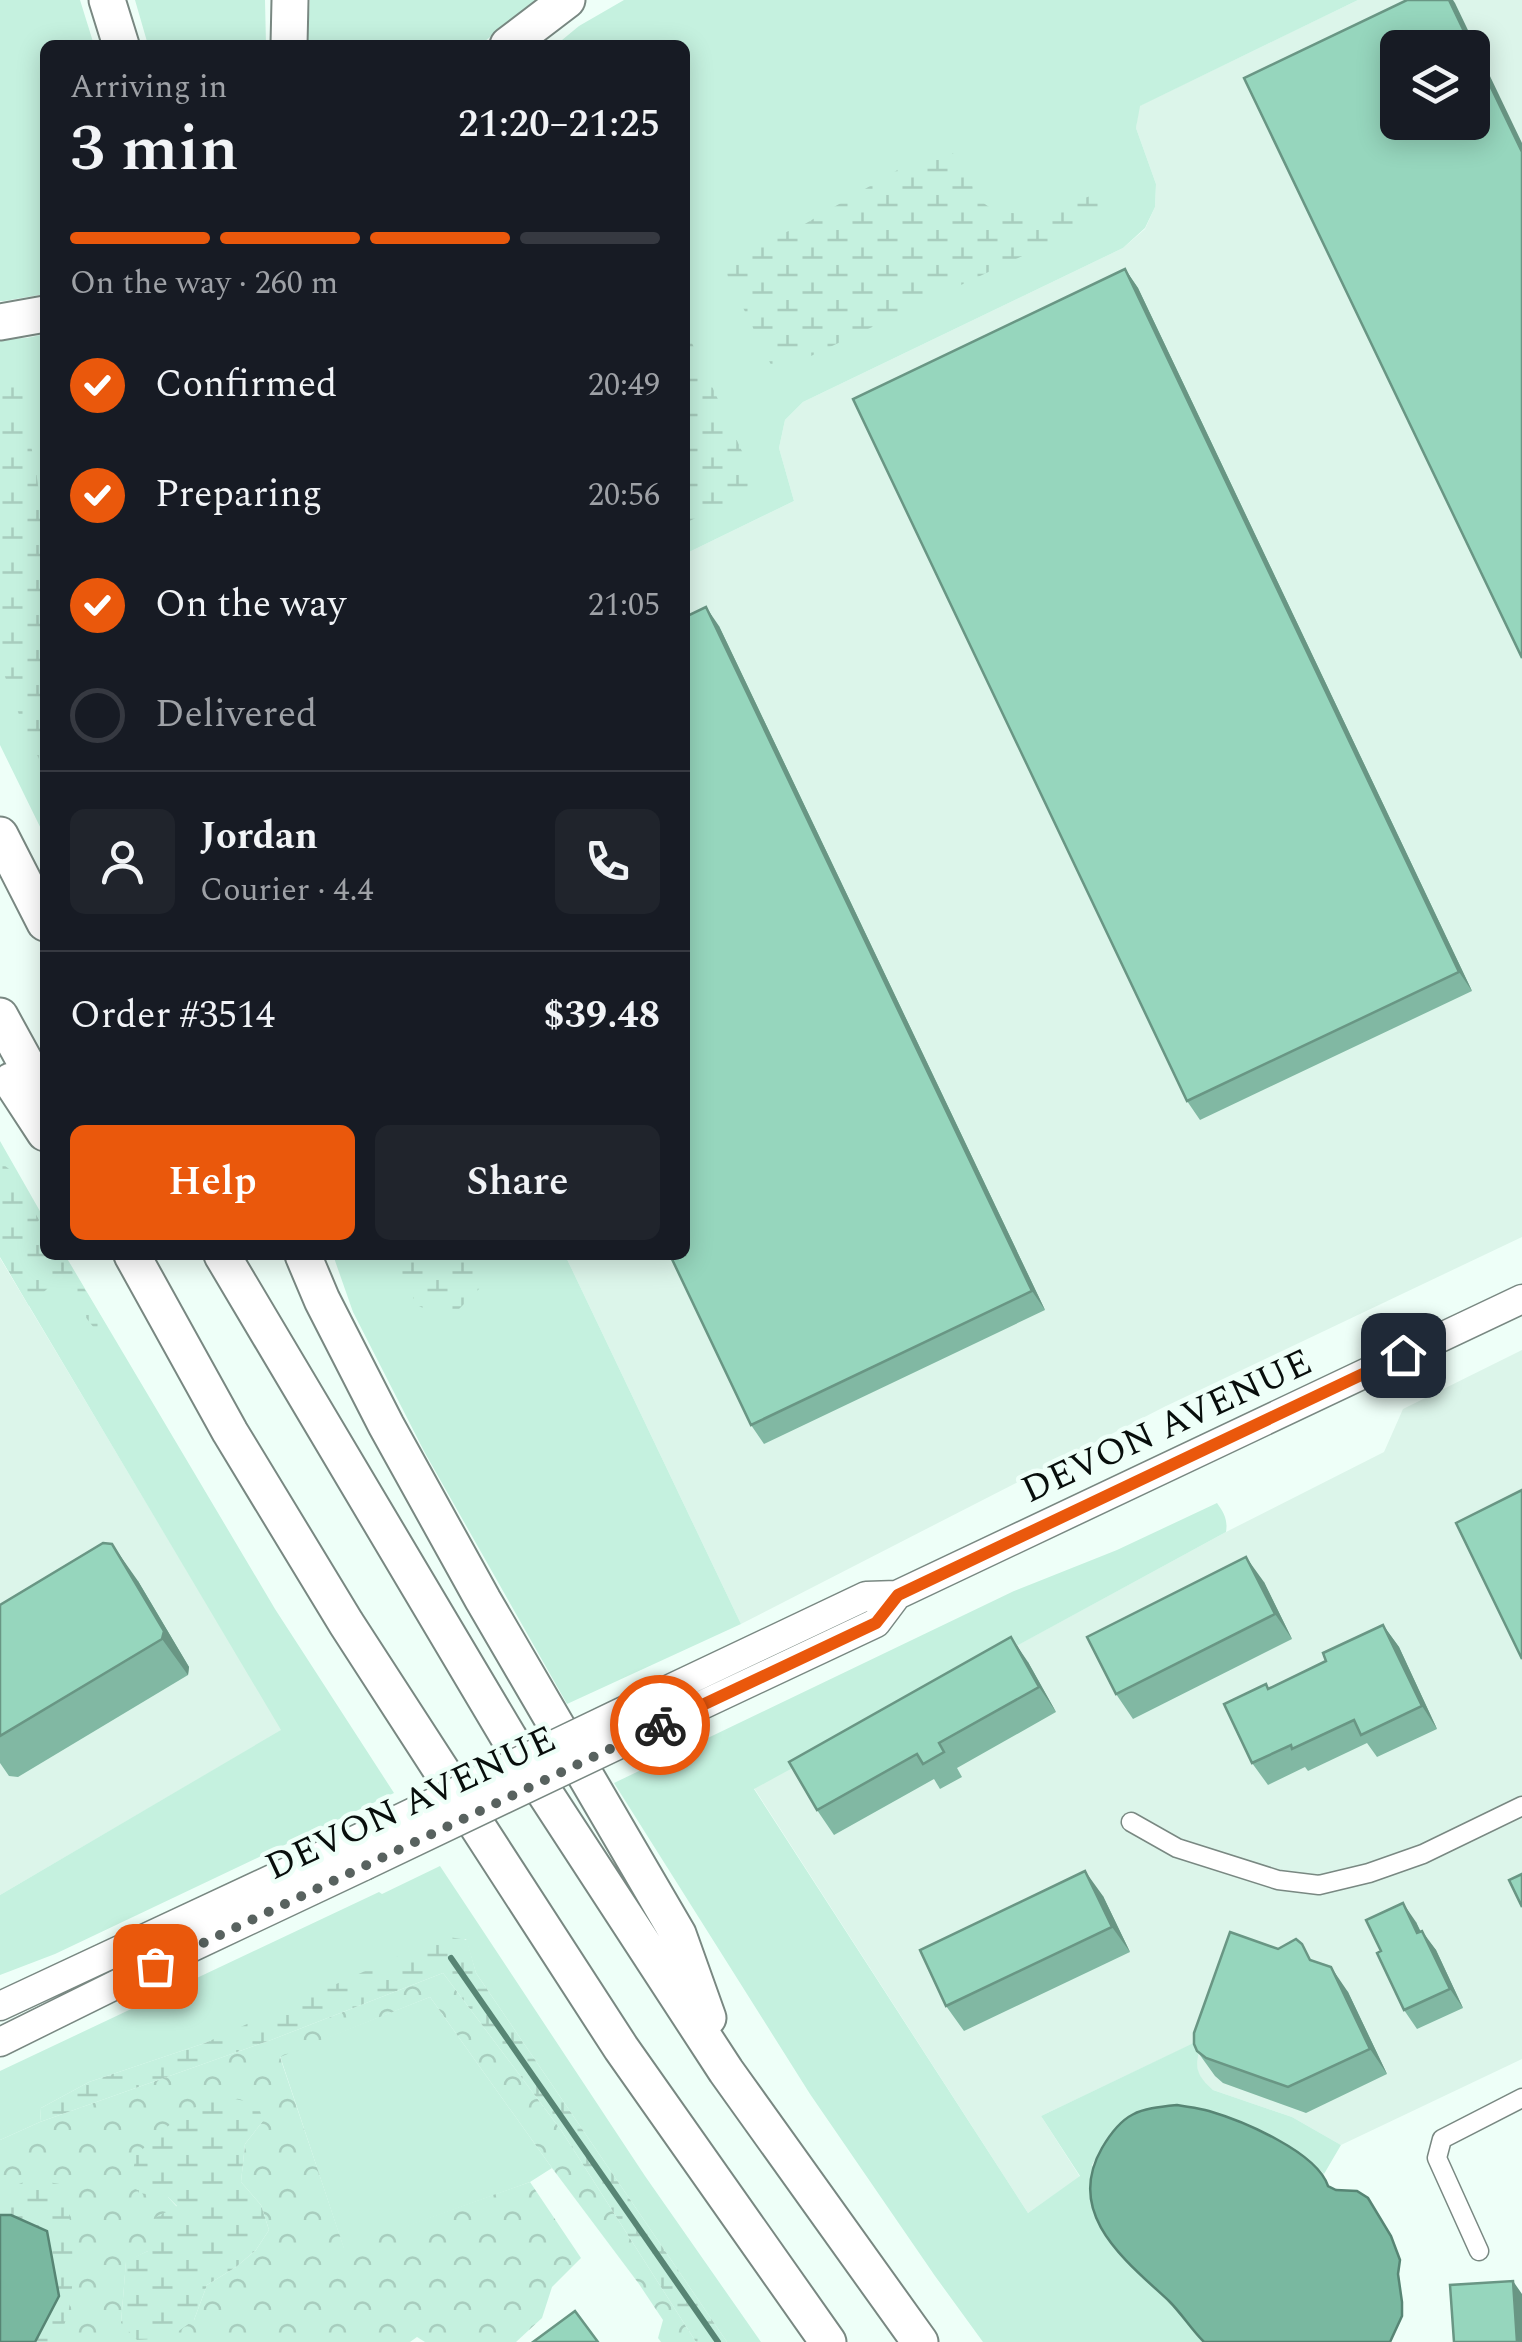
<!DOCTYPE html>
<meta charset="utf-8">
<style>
:root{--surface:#171b24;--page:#20242c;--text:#f1f3f6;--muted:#9ea1a6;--line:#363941;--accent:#ea580c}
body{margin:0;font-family:Spectral,serif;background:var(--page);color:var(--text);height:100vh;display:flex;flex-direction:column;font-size:38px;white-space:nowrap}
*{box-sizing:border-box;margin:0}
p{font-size:32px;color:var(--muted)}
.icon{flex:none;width:55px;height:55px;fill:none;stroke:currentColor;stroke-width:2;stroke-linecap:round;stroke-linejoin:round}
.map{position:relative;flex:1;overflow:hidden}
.panel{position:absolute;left:40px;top:40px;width:650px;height:1220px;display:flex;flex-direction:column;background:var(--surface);border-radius:15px;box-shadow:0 5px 25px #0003}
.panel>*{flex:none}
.fabs{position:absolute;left:1380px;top:30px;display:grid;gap:20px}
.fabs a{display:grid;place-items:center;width:110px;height:110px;border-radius:15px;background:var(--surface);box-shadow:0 5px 25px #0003;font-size:50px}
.pin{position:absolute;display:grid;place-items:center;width:85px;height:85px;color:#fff;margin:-42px;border-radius:20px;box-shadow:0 5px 15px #0006}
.courier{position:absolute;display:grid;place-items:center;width:100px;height:100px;margin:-50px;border:8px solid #ea580c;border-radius:50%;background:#fff;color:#222;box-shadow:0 2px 12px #0007}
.head em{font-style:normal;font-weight:600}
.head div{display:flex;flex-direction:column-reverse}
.head{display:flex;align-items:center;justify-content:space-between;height:170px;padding:0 30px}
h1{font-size:65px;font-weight:600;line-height:75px}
.bar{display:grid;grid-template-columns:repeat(4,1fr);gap:15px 10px;align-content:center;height:120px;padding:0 30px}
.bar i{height:12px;border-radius:8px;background:var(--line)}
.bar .current{background:var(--accent)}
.bar p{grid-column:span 4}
.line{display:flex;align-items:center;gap:25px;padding:0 30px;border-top:2px solid var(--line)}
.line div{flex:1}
.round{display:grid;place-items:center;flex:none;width:105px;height:105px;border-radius:15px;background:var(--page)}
ol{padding:0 30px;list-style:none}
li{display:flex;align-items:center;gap:30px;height:110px}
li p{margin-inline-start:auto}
li .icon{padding:10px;border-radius:50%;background:var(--accent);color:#fff;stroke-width:4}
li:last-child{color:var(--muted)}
li i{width:55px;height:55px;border:5px solid var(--line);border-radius:50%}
.primary-button{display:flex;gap:20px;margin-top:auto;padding:20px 30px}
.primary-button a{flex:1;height:115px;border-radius:15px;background:var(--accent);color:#fff;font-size:40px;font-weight:600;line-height:115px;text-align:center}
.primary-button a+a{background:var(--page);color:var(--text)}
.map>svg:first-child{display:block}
.built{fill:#dcf5ea;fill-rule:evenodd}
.grass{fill:#c5f1df}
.forest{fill:url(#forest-crowns);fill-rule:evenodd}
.wetland{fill:url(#wetland-marsh)}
.water{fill:#79b8a0;stroke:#578574;stroke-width:2.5}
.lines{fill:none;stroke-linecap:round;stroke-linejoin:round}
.stream{stroke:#578574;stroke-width:6}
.street-casing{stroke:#798882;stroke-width:21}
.secondary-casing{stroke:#798882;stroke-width:31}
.highway-casing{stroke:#798882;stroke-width:39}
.street{stroke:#fff;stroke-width:18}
.secondary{stroke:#fff;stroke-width:28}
.highway{stroke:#fff;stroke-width:35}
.secondary-bridge-casing{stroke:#798882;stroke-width:31;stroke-linecap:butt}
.secondary-bridge{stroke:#fff;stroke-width:28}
.wall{fill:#81b8a3}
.shaded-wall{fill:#699684}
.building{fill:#96d6bd;stroke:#699684;stroke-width:2.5}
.done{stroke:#58625f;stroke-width:10;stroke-dasharray:0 18}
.route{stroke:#ea580c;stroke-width:12}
.labels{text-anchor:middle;stroke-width:9;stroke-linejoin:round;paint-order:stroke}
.street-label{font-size:38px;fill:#080e0c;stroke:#eefff8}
</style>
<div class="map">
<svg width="1522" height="2342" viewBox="0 0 1522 2342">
<defs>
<pattern id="forest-crowns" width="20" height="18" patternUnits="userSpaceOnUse" patternTransform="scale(2.5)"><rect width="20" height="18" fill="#c5f1df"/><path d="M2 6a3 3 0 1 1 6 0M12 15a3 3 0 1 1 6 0" fill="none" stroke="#a8cdbe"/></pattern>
<pattern id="wetland-marsh" width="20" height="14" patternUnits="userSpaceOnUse" patternTransform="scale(2.5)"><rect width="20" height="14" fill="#c5f1df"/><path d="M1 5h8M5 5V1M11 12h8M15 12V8" fill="none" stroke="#a8cdbe"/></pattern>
</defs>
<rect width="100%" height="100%" fill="#eefff8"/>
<!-- built -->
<path class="built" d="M1358,0H1522V1237L1164,1407L741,1624L565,1255H685V554L794,501L779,448L785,420L803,402L1123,248L1145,229L1155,207L1156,184L1136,128L1139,106ZM1398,48H1472V122H1398Z
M0,1258L282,1730L0,1895Z
M1522,1350V2059L1341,2145L1292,2117L1213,2090L1204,2083L1198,2072L1196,2060L1203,2039L1041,2116L1080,2177L1028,2213L754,1788L1226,1532L1384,1452L1403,1409Z"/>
<!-- grass -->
<path class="grass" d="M0,0H80L94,45H45V294L4,301H0Z
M135,0H265L266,45H148Z
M310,0H537L480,45H307Z
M624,0H1358L1140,106L1136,128L1156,184L1155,207L1145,228L1123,248L803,402L785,420L779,448L794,501L685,554V45H556L579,26Z
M45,334V837L0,745V339L27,338Z
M0,1141L45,1220V1255H65L275,1609L394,1793L55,1954L0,1975V1895L281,1730L0,1257Z
M333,1255H565L741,1624L567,1704L425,1453L353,1312Z
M1217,1503C1224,1513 1228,1520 1226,1532L754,1789L1028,2213L1080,2176L1041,2116L1204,2038C1195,2062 1192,2072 1213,2090L1292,2117L1341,2145L1324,2174L1313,2164L1262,2131L1111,2132L1092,2165L1159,2292L1173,2305L1204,2342H983L935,2276L810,2094L614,1783L1014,1591L1117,1550Z
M440,1866L645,2176L761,2342H727L476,1973L466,1939L205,2043L89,2082L41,2108L40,2122L0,2140V2071L379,1892L382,1894Z
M430,1997L552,2168L530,2182L344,2249L280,2056Z"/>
<!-- forest -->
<path class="forest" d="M443,1973L561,2130L696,2342H661L658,2338L663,2320L639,2284L552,2168L430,1997L280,2057L344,2248L530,2182L581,2258L552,2287L542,2318L516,2342H425L417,2337L410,2342H0V2140L40,2122L271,2040ZM263,2121L245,2144L241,2182L261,2205L269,2230L256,2250L236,2267L207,2285L194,2320L121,2323L126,2262L148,2251L177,2207L168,2197Z"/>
<!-- wetland -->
<path class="wetland" d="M941,148C957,152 961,162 967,175C971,182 974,190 978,197C1004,232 1072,201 1106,191L1112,209L1107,216L775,373L728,277L723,266L724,258L803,225L913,161Z
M685,328L752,473L751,483L740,494L719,507L685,523Z
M0,375C15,376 21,379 27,392L23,406L36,470L45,542V772L21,720L0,663Z
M0,1162L13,1172L39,1220L34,1228L39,1242L45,1243V1255H58L78,1278L107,1327L101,1337L70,1297L57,1285L47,1289L29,1306L0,1256Z
M391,1255H485L479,1289L459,1309L437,1315L417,1305Z
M443,1936L467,1940L476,1973L727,2342H696L561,2130L443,1973L271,2040L40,2122L41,2108L89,2082L205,2043Z
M226,2097L258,2104L263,2121L245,2144L241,2182L261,2205L269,2230L256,2250L236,2267L207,2285L194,2320L169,2338L137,2340L121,2323L126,2261L148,2251V2222L177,2206L168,2197L139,2193L131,2182L136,2155L185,2111Z
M32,2179L65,2185C72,2232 82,2300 56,2342H35L59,2296L11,2215H0V2191Z"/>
<!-- water -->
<path class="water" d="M1177,2105C1188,2107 1199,2108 1209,2111C1243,2121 1317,2152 1328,2186L1336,2190L1357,2191L1368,2198L1391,2236L1400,2260L1398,2274L1402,2302V2316L1390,2342H1204C1191,2329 1182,2314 1169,2301C1125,2260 1064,2214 1102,2148C1123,2112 1138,2109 1177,2105Z
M0,2215H11L47,2231L59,2296L35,2342H0Z"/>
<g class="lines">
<!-- stream -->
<path class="stream" d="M451,1958L718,2342"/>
<defs>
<path id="street" d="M1131,1822L1177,1848L1278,1880L1319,1885L1369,1873L1423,1854L1522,1806
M1479,2251L1437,2158L1442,2139L1522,2098"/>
<path id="secondary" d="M655,1696L866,1596L897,1595L1522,1299
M670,1720L876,1623L897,1595
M0,2006L349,1843
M0,2042L186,1950L364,1866"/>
<path id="highway" d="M107,0L121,45
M289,45L290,0
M508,45L567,0
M0,322L45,314
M0,835L45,923
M0,1016L45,1098
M11,1081L45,1133
M132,1255L230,1432L346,1623L621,2048L828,2342
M222,1255L509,1738L726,2071L920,2342
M303,1255L322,1300L386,1425L483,1600L678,1934L708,2018"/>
</defs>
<!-- street casing -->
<use href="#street" class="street-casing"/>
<!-- secondary casing -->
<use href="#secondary" class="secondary-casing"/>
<!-- highway casing -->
<use href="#highway" class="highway-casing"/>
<!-- street -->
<use href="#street" class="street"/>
<!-- secondary -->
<use href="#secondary" class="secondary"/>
<!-- highway -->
<use href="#highway" class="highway"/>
<defs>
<path id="secondary-bridge" d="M349,1843L655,1696
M364,1866L670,1720"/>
</defs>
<!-- secondary-bridge casing -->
<use href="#secondary-bridge" class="secondary-bridge-casing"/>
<!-- secondary-bridge -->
<use href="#secondary-bridge" class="secondary-bridge"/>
</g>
<!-- wall -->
<path class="wall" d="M1125,269L1138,288L1472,991L1200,1120L1187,1101Z
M719,626L1045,1310L764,1444L751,1425Z
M138,1581L189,1667L188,1675L18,1777L9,1776L0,1763V1605Z
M1264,1582L1292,1639L1133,1719L1116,1694Z
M1383,1625L1399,1647L1437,1729L1377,1757L1367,1743L1308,1771L1305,1767L1268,1785L1252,1763L1269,1688L1326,1661Z
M1028,1662L1056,1712L957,1768L962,1777L940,1789L934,1779L834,1835L817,1810Z
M1103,1896L1130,1952L964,2031L946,2006Z
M1416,1922L1421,1932L1436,1950L1463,2008L1417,2029L1404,2010Z
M1314,1962L1348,1992L1387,2074L1306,2113L1223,2083L1215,2076L1197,2051Z"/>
<!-- shaded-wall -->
<path class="shaded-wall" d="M1449,0H1453L1455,3L1522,143V152Z
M1125,269L1138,288L1472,991L1459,972Z
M706,607L719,626L1045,1310L1032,1291Z
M112,1544L138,1581L189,1667L188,1675L162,1639Z
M1246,1557L1264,1582L1292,1639L1275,1614Z
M1383,1625L1399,1647L1437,1729L1422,1706Z
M1011,1637L1028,1662L1056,1712L1039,1687Z
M1085,1871L1103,1896L1130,1952L1112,1927Z
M1403,1903L1416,1922L1430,1952L1417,1933Z
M1422,1931L1436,1950L1463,2008L1450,1989Z
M1331,1967L1348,1992L1387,2074L1370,2049Z
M1513,2281L1522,2294V2342H1517Z"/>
<!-- building -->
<path class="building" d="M1407,0H1449L1472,48H1398V122H1472V48L1522,152V658L1244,78Z
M1125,269L1459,972L1187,1101L853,399Z
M706,607L1032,1291L751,1425L670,1255H685V617Z
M1522,1490V1659L1456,1523Z
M103,1543L112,1544L164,1631L162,1639L0,1736V1605Z
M1246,1557L1275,1614L1116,1694L1087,1637Z
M1383,1625L1422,1706L1361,1735L1354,1720L1292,1749L1291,1745L1252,1763L1224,1704L1266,1684L1268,1689L1326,1661L1323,1653Z
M1011,1637L1039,1687L939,1743L944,1752L923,1764L917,1754L817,1810L789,1762Z
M1085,1871L1112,1927L946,2006L920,1950Z
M1522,1874V1907L1509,1880Z
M1403,1903L1417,1933L1422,1931L1450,1989L1404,2010L1377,1953L1381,1951L1366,1920Z
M1230,1932L1278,1949L1296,1939L1302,1944L1310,1960L1331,1967L1370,2049L1288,2087L1206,2058L1197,2051L1194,2044V2033Z
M1513,2281L1517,2342H1454L1450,2285Z
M575,2311L598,2342H533Z"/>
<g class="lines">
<!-- done -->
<path class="done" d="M155,1966L660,1725"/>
<!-- route -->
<path class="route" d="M660,1725L876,1623L898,1595L1403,1355"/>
</g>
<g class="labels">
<!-- street labels -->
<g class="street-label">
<text transform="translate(1166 1425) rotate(-25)" y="13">DEVON AVENUE</text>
<text transform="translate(410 1802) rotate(-25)" y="13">DEVON AVENUE</text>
</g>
</g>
</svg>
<div class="fabs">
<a><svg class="icon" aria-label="layers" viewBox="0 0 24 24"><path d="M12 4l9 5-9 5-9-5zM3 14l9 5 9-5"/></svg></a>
</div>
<div class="pin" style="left:155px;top:1966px;background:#ea580c"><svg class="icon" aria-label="bag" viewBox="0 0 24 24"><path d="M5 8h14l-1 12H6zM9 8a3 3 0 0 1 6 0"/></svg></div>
<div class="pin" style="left:1403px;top:1355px;background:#1f2937"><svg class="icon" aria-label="home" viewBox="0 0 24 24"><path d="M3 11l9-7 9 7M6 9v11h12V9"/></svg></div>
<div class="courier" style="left:660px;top:1725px"><svg class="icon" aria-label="bike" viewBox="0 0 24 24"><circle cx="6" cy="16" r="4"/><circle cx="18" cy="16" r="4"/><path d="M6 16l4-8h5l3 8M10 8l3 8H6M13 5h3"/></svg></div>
<section class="panel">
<div class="head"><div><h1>3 min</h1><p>Arriving in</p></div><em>21:20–21:25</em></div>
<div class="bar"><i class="current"></i><i class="current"></i><i class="current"></i><i></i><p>On the way · 260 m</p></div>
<ol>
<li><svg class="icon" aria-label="check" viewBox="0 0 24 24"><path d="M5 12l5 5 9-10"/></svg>Confirmed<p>20:49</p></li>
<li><svg class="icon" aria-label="check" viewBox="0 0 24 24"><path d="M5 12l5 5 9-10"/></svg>Preparing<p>20:56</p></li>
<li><svg class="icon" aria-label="check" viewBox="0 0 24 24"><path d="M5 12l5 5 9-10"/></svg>On the way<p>21:05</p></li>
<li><i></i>Delivered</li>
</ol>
<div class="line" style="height:180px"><a class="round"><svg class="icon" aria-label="person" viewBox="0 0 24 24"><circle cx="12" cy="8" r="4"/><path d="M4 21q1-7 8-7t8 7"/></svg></a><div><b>Jordan</b><p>Courier · 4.4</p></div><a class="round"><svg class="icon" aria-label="phone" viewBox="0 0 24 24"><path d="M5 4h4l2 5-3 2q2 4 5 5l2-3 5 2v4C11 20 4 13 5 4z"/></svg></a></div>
<div class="line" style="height:130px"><div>Order #3514</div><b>$39.48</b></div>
<div class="primary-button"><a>Help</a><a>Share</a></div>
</section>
</div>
